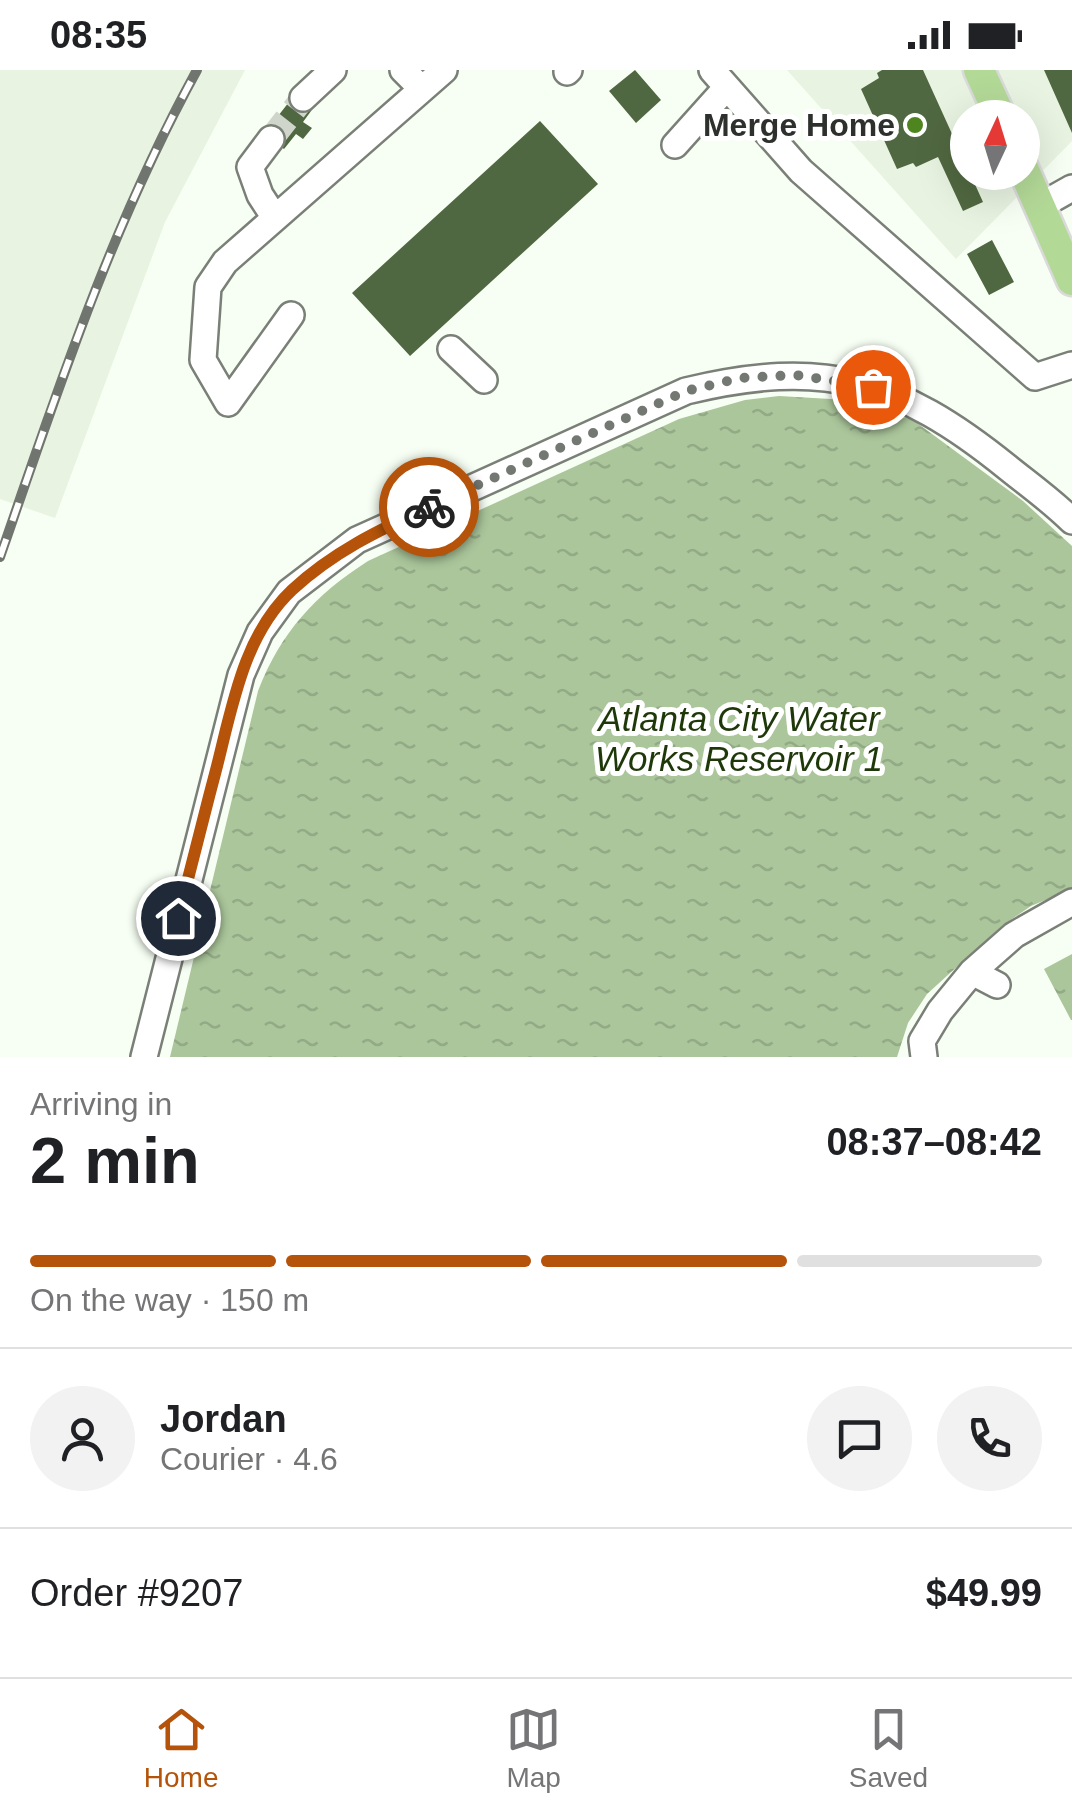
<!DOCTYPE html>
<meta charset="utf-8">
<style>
:root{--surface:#fff;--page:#f2f2f2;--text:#202124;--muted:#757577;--line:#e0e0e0;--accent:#b45309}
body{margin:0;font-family:Helvetica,sans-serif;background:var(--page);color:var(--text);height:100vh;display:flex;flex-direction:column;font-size:38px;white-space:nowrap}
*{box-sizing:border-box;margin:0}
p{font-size:32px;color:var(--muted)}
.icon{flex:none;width:55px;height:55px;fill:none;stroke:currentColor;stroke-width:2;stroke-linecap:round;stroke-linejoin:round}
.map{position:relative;height:987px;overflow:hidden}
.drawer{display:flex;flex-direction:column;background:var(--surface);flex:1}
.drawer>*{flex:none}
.needle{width:65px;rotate:4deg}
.buttons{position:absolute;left:950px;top:30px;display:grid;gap:20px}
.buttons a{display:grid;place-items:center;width:90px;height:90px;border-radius:50%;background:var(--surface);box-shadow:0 10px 40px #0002;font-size:50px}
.pin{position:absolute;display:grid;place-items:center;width:85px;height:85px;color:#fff;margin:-42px;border:5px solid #fff;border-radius:50%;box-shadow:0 2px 10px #0007}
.courier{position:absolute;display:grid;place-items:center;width:100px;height:100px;margin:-50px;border:8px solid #b45309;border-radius:50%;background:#fff;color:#222;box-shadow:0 2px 12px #0007}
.head em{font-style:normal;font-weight:600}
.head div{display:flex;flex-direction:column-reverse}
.head{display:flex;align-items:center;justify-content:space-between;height:170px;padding:0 30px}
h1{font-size:65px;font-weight:600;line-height:75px}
.bar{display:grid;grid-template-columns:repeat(4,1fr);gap:15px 10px;align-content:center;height:120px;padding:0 30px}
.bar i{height:12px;border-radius:8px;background:var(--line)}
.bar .current{background:var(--accent)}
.bar p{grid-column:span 4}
.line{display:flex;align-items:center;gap:25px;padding:0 30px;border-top:2px solid var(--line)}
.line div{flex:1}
.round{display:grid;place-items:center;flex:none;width:105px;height:105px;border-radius:52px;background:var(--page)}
.status{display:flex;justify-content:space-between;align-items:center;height:70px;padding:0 50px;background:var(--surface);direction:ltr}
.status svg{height:28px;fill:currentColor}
.menu{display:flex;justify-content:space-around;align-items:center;height:140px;border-top:2px solid var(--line);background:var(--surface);font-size:28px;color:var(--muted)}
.menu a{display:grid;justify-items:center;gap:5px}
.menu .current{color:var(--accent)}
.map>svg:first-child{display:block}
.built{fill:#e8f3e1;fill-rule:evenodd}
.water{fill:url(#water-ripples)}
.building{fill:#506841}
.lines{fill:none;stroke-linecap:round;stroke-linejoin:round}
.minor-tunnel{stroke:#cfd5cb;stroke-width:25;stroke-dasharray:25 12;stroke-linecap:butt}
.minor-casing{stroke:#7a8077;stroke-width:30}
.major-casing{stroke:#d9dad9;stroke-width:35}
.minor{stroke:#fff;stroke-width:25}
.major{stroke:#b3d997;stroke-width:30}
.rail-casing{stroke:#71756f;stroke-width:10}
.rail{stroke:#fff;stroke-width:6;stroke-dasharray:19;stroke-linecap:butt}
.done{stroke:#747872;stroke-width:10;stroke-dasharray:0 18}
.route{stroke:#b45309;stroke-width:12}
.poi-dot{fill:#4f851e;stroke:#fff;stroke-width:4}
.labels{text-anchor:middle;stroke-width:10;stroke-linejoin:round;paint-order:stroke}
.poi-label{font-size:32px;font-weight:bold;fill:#2d302c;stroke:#fff;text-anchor:end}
.water-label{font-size:35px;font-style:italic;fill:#1f380a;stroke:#fff}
</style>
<div class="status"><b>08:35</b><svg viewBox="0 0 49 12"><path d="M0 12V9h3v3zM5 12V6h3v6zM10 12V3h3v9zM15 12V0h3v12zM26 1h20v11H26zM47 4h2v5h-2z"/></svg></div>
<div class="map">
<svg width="1072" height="987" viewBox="0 0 1072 987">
<defs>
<pattern id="water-ripples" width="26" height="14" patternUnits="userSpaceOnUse" patternTransform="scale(2.5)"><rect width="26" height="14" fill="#abc69b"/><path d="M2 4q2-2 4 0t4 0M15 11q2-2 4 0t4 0" fill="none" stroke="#93aa86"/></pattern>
</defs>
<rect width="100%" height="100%" fill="#f7fef3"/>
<!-- built -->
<path class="built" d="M0,0H245L165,152L55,448L0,429Z
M787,0H1072V71L956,189ZM968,48H1022V102H968Z"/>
<!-- water -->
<path class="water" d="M779,326L848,330L913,350L1023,431L1072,476V819L1031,836L1003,855L927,924L908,953L897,987H170L258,621C281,562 315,525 368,491L679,349L745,330Z
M1072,884V950H1071L1044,899Z"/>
<!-- building -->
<path class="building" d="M635,0L661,30L636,53L609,21Z
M882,0H923L983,132L963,141L938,87L916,97L913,93L897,99L861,19L879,8L877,3Z
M1044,0H1072V63Z
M296,23L314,37L303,52L312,58L303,69L296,64L284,79L264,64Z
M540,51L598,114L410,286L352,223Z
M992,170L1014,212L989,225L967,184Z"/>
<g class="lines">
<!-- minor-tunnel -->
<path class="minor-tunnel" d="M271,69L303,28"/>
<defs>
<path id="minor" d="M403,0L422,19
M712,0L801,101L1035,307L1072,295
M567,2L569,0
M303,28L333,0
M271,69L250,97L260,125L275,148
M675,75L727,17
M1040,136L1072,118
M291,245L228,333L203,290L208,217L225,192L444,0
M451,279L484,310
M972,902L997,915
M144,987L241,605L260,562L289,522L357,470L686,321C823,288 898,309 1007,397C1028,414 1052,431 1072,451
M924,987L922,971L940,941L972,902L1014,865L1072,832"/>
<path id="major" d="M979,0L1001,48
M1022,96L1072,210"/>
</defs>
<!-- minor casing -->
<use href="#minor" class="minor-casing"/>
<!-- major casing -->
<use href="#major" class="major-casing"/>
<!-- minor -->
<use href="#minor" class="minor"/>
<!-- major -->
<use href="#major" class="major"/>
<defs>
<path id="rail" d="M0,487C58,319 111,157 197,0"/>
</defs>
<!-- rail casing -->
<use href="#rail" class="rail-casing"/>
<!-- rail -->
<use href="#rail" class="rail"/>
</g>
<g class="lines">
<!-- done -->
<path class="done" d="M429,437L686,321L741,308L796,305L873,317"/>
<!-- route -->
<path class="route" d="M178,848C191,798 203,749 216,700C232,638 243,566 292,520C333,482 379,460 429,437"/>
</g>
<!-- markers -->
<circle class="poi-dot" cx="915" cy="55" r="10"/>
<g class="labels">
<!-- poi labels -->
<g class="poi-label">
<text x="895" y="66">Merge Home</text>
</g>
<!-- water labels -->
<g class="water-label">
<text x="739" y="661">Atlanta City Water<tspan x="739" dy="40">Works Reservoir 1</tspan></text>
</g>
</g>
</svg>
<div class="buttons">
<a><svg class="needle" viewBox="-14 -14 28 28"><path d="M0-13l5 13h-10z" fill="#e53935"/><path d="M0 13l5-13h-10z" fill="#757577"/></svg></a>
</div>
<div class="pin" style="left:873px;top:317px;background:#ea580c"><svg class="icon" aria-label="bag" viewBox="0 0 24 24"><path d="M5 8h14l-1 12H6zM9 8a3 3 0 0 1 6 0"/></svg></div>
<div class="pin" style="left:178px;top:848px;background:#1f2937"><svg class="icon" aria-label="home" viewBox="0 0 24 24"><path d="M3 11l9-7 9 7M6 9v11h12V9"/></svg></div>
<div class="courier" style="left:429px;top:437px"><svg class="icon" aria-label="bike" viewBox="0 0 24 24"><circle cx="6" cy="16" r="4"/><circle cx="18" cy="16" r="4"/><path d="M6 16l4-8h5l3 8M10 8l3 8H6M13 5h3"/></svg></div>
</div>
<section class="drawer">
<div class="head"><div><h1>2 min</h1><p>Arriving in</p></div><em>08:37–08:42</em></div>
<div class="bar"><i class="current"></i><i class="current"></i><i class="current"></i><i></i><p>On the way · 150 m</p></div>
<div class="line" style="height:180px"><a class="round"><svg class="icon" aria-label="person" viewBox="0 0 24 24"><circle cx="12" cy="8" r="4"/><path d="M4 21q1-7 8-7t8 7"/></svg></a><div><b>Jordan</b><p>Courier · 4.6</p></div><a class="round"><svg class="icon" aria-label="chat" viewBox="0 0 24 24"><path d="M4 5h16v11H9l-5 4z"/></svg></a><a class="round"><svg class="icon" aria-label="phone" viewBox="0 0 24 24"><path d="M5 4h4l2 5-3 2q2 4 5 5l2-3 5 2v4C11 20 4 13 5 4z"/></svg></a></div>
<div class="line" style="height:130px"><div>Order #9207</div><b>$49.99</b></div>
</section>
<nav class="menu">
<a class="current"><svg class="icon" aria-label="home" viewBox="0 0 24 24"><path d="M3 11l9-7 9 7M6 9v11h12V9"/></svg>Home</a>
<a><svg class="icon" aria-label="map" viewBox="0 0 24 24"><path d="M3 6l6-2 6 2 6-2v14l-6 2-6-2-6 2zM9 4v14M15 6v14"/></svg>Map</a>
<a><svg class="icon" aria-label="saved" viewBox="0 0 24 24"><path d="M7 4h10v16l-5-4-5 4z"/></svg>Saved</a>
</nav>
